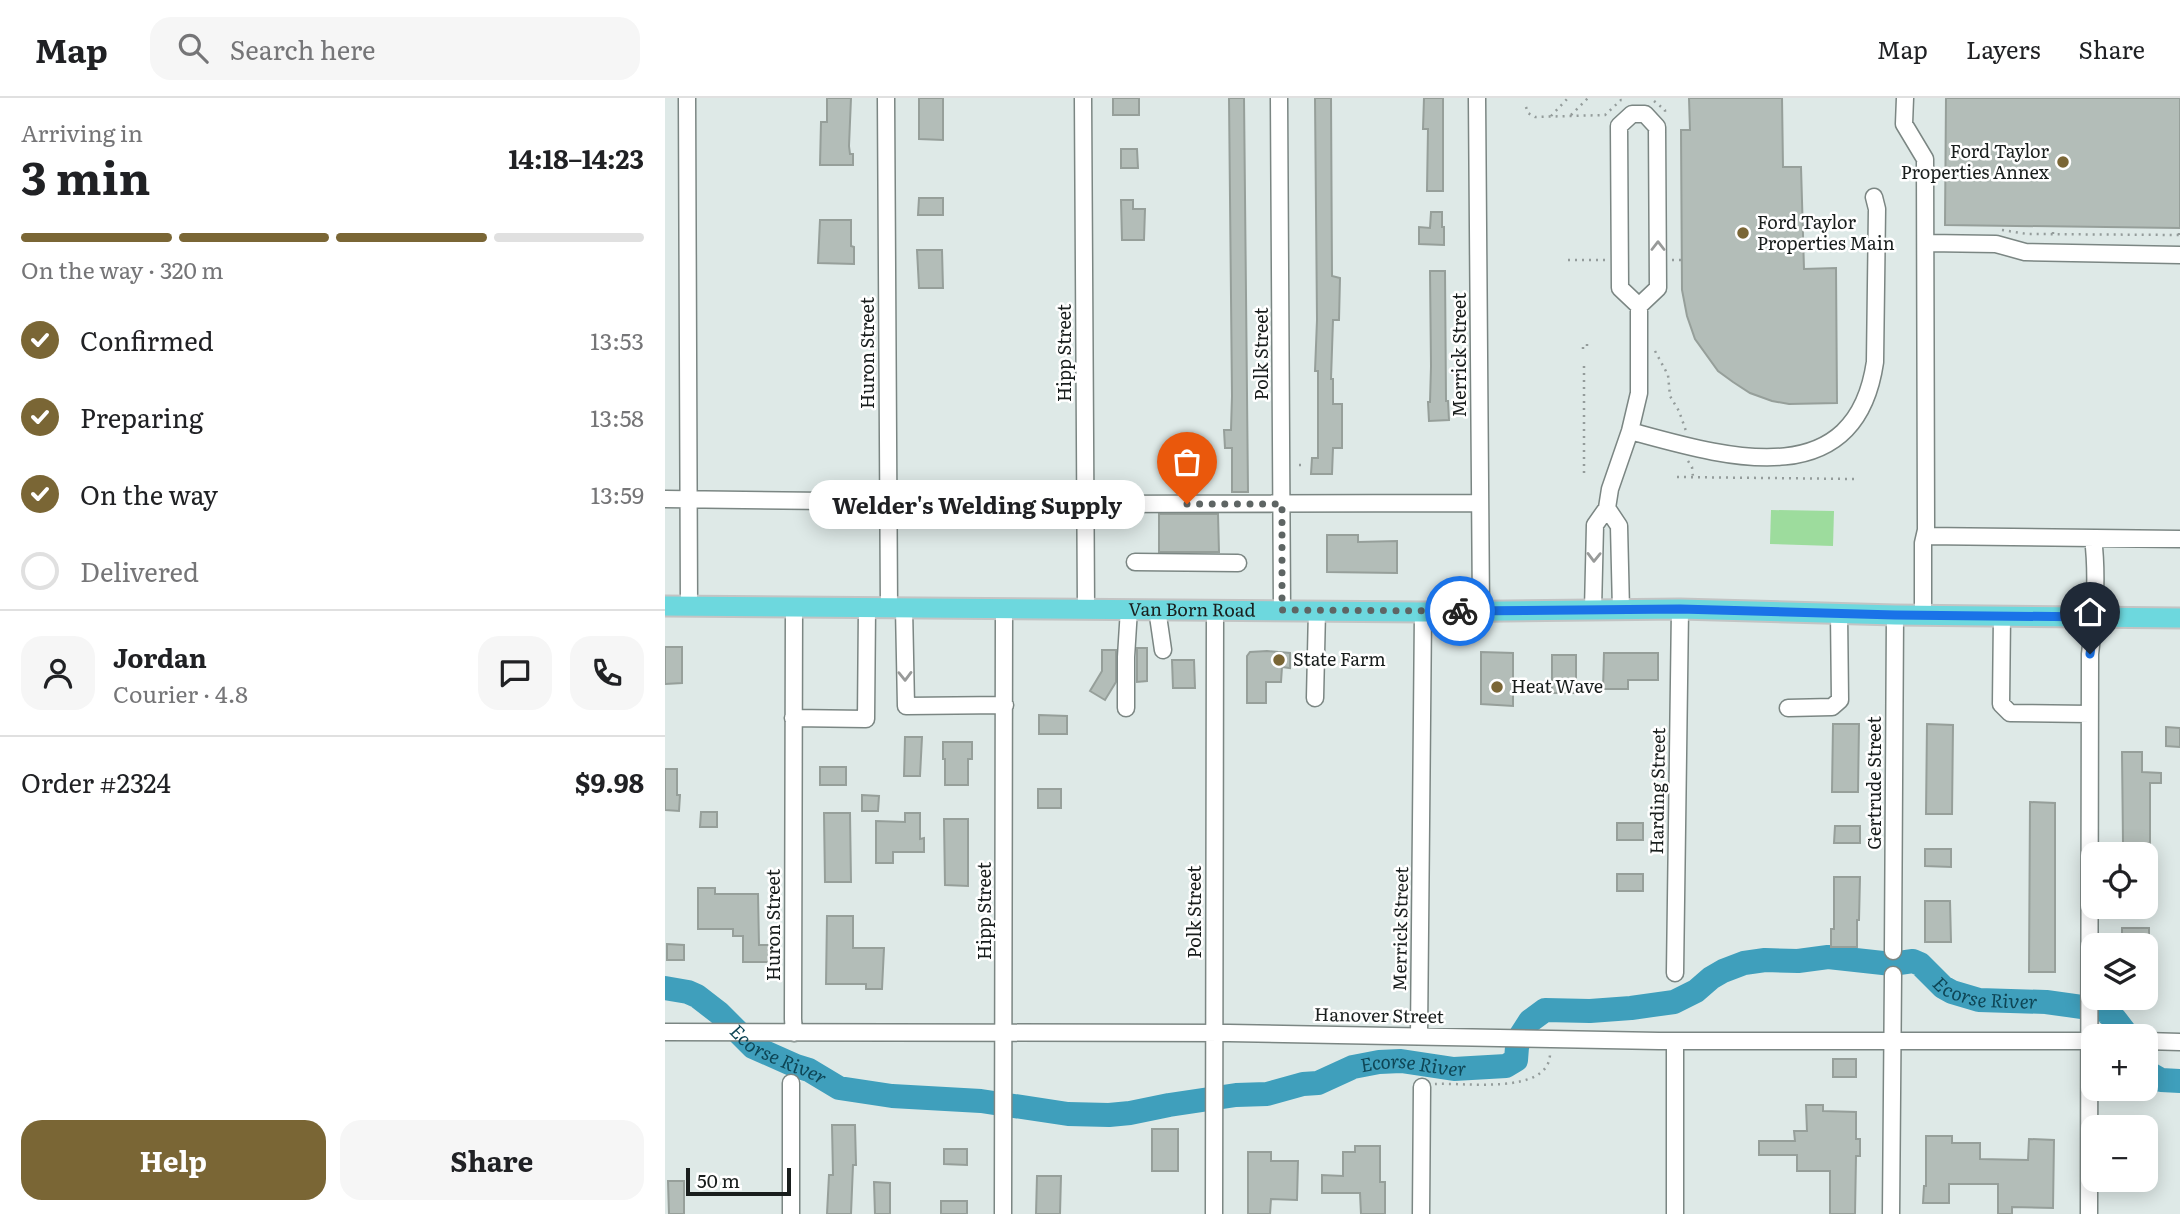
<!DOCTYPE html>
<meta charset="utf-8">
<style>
:root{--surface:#fff;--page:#f6f6f6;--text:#202124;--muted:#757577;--line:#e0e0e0;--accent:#7a6635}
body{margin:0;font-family:Literata,serif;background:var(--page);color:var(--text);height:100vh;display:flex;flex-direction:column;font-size:26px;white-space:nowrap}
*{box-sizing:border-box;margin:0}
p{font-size:23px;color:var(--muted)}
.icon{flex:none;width:38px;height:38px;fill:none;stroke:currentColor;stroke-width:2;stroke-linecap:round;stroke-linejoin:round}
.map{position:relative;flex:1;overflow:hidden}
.details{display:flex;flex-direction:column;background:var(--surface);width:665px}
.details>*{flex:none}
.fabs{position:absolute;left:1416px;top:744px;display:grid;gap:14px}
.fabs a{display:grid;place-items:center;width:77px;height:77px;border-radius:14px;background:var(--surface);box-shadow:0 4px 18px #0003;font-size:35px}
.scale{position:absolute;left:21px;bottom:18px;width:105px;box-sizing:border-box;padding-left:7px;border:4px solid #191e1d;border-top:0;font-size:19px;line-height:24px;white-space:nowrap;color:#191e1d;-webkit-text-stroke:5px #fff;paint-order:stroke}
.pin{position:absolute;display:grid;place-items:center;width:60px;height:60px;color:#fff;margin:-72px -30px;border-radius:50% 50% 50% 0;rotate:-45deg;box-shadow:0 0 7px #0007}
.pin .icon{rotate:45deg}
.courier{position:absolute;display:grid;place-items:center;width:70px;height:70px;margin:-35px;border:5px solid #1a73e8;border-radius:50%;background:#fff;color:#222;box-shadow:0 2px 9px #0007}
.bubble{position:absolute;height:49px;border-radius:21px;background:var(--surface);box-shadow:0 4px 18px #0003;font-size:23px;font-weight:700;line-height:49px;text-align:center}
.summary em{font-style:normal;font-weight:700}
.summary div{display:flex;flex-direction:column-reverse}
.summary{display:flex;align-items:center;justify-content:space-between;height:119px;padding:0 21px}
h1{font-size:46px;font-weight:700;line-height:52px}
.bar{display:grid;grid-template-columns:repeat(4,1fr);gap:10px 7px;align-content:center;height:84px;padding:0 21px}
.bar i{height:9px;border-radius:5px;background:var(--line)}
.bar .active{background:var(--accent)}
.bar p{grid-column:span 4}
.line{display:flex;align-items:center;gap:18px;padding:0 21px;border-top:2px solid var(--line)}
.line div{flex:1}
.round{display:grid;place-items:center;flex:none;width:74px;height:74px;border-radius:21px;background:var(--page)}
ol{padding:0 21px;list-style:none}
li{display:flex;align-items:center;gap:21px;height:77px}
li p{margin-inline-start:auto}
li .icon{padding:7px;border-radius:50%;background:var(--accent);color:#fff;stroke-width:4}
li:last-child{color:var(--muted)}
li i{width:38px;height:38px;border:4px solid var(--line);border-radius:50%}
.primary-button{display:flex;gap:14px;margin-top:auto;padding:14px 21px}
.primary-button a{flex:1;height:80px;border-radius:21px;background:var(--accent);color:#fff;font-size:28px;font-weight:700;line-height:80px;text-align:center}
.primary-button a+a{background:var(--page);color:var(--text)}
header{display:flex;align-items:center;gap:42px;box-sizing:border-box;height:98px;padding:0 35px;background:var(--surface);border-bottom:2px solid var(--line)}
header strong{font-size:33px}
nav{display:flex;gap:38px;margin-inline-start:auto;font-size:24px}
.search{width:490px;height:63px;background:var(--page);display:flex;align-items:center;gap:18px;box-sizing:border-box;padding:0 24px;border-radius:21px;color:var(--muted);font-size:26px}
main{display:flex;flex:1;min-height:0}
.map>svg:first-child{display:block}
.green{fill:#9ddc9d}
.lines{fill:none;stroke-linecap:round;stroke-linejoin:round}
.river{stroke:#3f9fbc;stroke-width:24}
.building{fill:#b3bdb8;stroke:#969f9a;stroke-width:2}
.minor-casing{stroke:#7b8683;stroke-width:19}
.major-casing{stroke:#c3c4c4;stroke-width:23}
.path{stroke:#949c9b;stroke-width:2.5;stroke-dasharray:2 5;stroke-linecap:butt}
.minor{stroke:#fff;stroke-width:16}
.major{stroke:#6dd8de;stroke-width:19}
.oneway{stroke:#989a99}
.done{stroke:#5e6564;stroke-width:7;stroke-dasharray:0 12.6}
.route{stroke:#1a73e8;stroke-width:9}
.poi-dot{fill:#7a6635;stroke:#fff;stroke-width:2.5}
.labels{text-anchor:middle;stroke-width:5;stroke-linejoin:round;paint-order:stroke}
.poi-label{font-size:18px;fill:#191e1d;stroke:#fff;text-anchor:start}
.street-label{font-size:18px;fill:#191e1d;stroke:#fff}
.water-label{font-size:19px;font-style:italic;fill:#0e4656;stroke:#fff}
</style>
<header>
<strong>Map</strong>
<div class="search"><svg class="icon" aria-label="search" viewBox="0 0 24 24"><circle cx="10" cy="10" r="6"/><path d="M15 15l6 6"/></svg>Search here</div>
<nav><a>Map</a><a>Layers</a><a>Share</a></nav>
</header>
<main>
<section class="details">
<div class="summary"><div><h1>3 min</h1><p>Arriving in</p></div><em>14:18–14:23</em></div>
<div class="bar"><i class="active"></i><i class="active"></i><i class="active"></i><i></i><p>On the way · 320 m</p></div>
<ol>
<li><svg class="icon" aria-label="check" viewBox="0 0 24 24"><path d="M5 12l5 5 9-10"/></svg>Confirmed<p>13:53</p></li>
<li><svg class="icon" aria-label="check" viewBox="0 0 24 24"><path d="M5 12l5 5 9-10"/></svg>Preparing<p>13:58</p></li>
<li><svg class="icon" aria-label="check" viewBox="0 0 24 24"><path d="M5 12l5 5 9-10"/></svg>On the way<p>13:59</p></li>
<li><i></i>Delivered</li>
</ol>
<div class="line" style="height:126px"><a class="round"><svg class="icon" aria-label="person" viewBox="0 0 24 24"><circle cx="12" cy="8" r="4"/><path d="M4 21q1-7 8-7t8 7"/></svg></a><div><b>Jordan</b><p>Courier · 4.8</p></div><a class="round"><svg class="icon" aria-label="chat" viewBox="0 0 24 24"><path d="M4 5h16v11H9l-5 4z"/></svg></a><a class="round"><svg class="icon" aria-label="phone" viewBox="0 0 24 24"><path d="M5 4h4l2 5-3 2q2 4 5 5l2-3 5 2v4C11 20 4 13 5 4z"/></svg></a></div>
<div class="line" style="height:91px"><div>Order #2324</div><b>$9.98</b></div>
<div class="primary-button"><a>Help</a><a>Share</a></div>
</section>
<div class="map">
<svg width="1515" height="1116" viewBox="0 0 1515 1116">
<rect width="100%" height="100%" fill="#dee9e7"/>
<!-- green -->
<path class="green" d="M1106,412L1169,413L1168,448L1105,446Z"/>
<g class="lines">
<!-- river -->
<g class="river">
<path id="s1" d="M0,890L23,894L32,898L54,915L88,949L131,968L144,972L174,990L227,998L316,1003L403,1016L444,1017L465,1015L504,1007L571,997L602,996L638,986L653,985L688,969L714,964L736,963L789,971L841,968L851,962L852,949L856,937L865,923L880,912L925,913L966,910L1009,904L1031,893L1046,880L1058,873L1079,865L1100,862L1133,863L1163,859L1227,866L1248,863L1255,866L1278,889L1287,894L1314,902L1381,904L1438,912L1450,921L1463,938"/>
<path d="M1480,973L1496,982L1515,983"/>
</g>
</g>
<!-- building -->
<path class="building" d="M162,0H186L184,48L185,56H188V67H155L156,24H162Z
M254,0H278V42L254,41Z
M448,0H474V17H448Z
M564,0H579L583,394H567V350H560L559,332H566L567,298Z
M650,0H666L667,178L675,180L674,222H668L666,281H668V306H677V350H668L667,376H646L647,360H653V273H650L652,222Z
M759,0H778V93H762L763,31H758Z
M1024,0H1117L1118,69H1136L1139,171L1171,170L1172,305L1124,306L1107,303L1085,295L1068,284L1053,273L1030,241L1022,218L1017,192L1016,32H1025Z
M1281,0H1515V130L1280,127Z
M456,51H472L473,70H456Z
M254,100H278V117H253Z
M456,102H468V111H480L479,142H457Z
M766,114H777V129H779V147L754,146V129L765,130Z
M155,122H186V148L189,149V166L153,165Z
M252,152H277L278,190H254Z
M765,173H780L781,303H783L784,322L764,323L763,304H765L766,268Z
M494,416H553L554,454H494Z
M662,437H693V444L732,443V475L662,474Z
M0,549H17V585L0,586Z
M472,550H482V583L472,584Z
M437,552H451V584L440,602L425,593L437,573Z
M602,553L625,555V570L617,569L616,584H601V605H582V558L585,554Z
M816,554L848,555V608L816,606Z
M939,555H993V582H963V591H938Z
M887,557H911V595H887Z
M507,562H529L530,590H508Z
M374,617L402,618V636H374Z
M1168,626H1194L1193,694H1167Z
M1262,626L1288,627L1287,716H1261Z
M1501,629L1515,630V649L1501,648Z
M240,639H257L255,678H239Z
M278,644H307V661H303V687H280V661H278Z
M1457,654H1477V674L1496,675V685H1485V745H1458Z
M155,669H181V687H155Z
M0,671H12V697H15L14,713L0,712Z
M373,691H396V710H373Z
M197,697L214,698L213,713H197Z
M1365,704L1390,705V874H1364Z
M36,714H52V729H35Z
M159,715H185L186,784H160Z
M240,715H255V741L259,740V754H228V765H211V723L240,724Z
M279,721H303V788L280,787Z
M952,725H978V742H952Z
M1170,728H1195V745H1169Z
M1260,751H1286V769L1260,768Z
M952,776H978V793H952Z
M1169,779H1195L1194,822H1192V849H1166V831H1169Z
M33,790H50V796H93L94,847H104V864H78V838H68V831H33Z
M1260,803H1285L1286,844H1260Z
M162,818H188V850H219L217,891H201V886H161Z
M1457,830H1484V847H1457Z
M2,846L19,847V862H2Z
M1168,961H1191V979H1168Z
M1141,1007H1158V1013L1191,1014V1041H1195V1058H1191L1190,1116H1165V1073H1132V1057H1094V1043H1130L1129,1033H1142Z
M167,1027H190L191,1067H188L186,1116H162L164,1077H168Z
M487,1031H513V1073H487Z
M1261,1038H1287V1045H1315V1061L1363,1062L1364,1041L1389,1042L1388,1110L1347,1109V1116H1333V1086H1284V1105H1258L1259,1088H1261Z
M690,1048H715V1084H720V1116H696L695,1095H657V1077L678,1078V1054H690Z
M279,1051H302V1067L279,1066Z
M583,1054H606V1063H633L632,1102L606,1101L605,1116H583Z
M372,1078H396L395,1116H371Z
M3,1083H19V1116H4Z
M209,1084L225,1085V1116H210Z
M276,1103H302V1116H276Z"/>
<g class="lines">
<defs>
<path id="minor" d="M22,0L24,508
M221,0L224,510
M418,0L421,510
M614,0L617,512
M812,0L816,513
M1240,0L1239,26L1260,61L1261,432L1258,445V517
M1262,145L1331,146L1360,154L1515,157
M965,333C1057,358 1190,400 1210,264L1212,111L1209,99
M0,401L420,406L815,405
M942,410L954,428L956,512
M1260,438L1515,441
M470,464L573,465
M129,509L128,921L129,935
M239,510L241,608L340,607
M492,511L498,552
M928,512L930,427L942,410L945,391L965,333L974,295V208L993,190L992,29L980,16H967L954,28L955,190L974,208
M1337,518L1336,606L1345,615L1425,616
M650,600L652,512
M461,610V559L464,511
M1123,610L1167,609L1175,602L1174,515
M128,620L201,621L202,510
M1228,853L1230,517
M1010,875L1015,511
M0,934L564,935L994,943H1428
M754,938L758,514
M1010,943V1116
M1480,943L1515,944
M126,985V1116
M338,1116L339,510
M549,1116L550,511
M756,1116L757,989
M1226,1116L1228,877
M1424,1116L1425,556C1430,517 1433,479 1428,440"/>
<g id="major">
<path id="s2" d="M0,508L758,514L1015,511L1230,517L1515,520"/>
</g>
</defs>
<!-- minor casing -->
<use href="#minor" class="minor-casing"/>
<!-- major casing -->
<use href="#major" class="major-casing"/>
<!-- path -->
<path class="path" d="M989,3L1000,12V15
M861,9L863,15L870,19L940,17L956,2H961
M906,17L923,0
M886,18L903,0
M1337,132L1362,136L1515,137
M1388,136V129
M1514,137V130
M903,162H940
M1007,162H1017
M918,251V248H922V243
M990,253L1003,277L1005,298L1014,313L1021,333
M919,268V380
M1023,363L1027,369L1028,379
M634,367H641
M1012,379L1190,381
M770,986C797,984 884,998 885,956"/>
<!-- minor -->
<use href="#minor" class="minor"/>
<!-- major -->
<use href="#major" class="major"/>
</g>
<!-- one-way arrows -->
<defs><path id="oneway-chevron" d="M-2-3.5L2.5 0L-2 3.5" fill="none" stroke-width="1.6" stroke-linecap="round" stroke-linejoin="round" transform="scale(1.75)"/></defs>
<g class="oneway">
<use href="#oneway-chevron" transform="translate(993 148) rotate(-90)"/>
<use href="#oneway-chevron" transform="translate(929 459) rotate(91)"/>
<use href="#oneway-chevron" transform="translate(240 578) rotate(89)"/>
</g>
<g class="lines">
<!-- done -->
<path class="done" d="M522,406H617V512L795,513"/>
<!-- route -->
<path class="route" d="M795,513L1015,511L1230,517L1430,519L1425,556"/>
</g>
<!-- markers -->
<g class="poi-dot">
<circle cx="1398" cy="64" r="7"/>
<circle cx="1078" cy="135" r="7"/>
<circle cx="614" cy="562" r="7"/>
<circle cx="832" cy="589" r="7"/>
</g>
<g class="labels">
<!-- poi labels -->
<g class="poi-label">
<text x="1384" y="60" text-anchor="end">Ford Taylor<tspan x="1384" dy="21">Properties Annex</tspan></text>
<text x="1092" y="131">Ford Taylor<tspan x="1092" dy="21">Properties Main</tspan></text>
<text x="628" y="568">State Farm</text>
<text x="846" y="595">Heat Wave</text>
</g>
<!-- street labels -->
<g class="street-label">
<text transform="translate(203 255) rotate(-90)" y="6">Huron Street</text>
<text transform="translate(400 255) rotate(-90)" y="6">Hipp Street</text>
<text transform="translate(597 256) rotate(-90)" y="6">Polk Street</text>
<text transform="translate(795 257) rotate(-90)" y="6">Merrick Street</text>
<text dy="6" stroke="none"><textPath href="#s2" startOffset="527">Van Born Road</textPath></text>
<text transform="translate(1210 685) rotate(-90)" y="6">Gertrude Street</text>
<text transform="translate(993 693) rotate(-89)" y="6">Harding Street</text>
<text transform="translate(320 813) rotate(-90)" y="6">Hipp Street</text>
<text transform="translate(530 814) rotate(-90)" y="6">Polk Street</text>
<text transform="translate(109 827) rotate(-90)" y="6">Huron Street</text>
<text transform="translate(736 831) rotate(-89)" y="6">Merrick Street</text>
<text transform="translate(714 918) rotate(1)" y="6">Hanover Street</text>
</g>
<!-- water labels -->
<g class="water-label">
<text dy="7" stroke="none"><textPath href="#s1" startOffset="1418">Ecorse River</textPath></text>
<text dy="7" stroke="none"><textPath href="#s1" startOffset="135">Ecorse River</textPath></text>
<text dy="7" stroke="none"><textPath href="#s1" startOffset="788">Ecorse River</textPath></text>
</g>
</g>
</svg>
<div class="fabs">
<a><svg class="icon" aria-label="locate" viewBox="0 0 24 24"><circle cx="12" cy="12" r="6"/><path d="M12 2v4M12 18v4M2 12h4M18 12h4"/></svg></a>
<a><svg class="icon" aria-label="layers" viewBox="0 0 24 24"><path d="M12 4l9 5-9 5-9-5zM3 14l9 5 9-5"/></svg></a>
<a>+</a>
<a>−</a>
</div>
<div class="scale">50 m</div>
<div class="pin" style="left:522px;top:406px;background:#ea580c"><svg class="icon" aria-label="bag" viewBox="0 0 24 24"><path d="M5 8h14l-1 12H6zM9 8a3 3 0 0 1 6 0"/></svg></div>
<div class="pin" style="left:1425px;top:556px;background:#1f2937"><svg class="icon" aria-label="home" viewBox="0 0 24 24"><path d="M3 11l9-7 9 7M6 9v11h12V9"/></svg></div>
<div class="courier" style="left:795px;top:513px"><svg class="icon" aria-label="bike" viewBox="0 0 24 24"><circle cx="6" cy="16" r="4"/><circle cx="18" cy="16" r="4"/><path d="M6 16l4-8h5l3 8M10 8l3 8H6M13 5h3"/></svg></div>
<div class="bubble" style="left:144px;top:382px;width:336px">Welder's Welding Supply</div>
</div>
</main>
